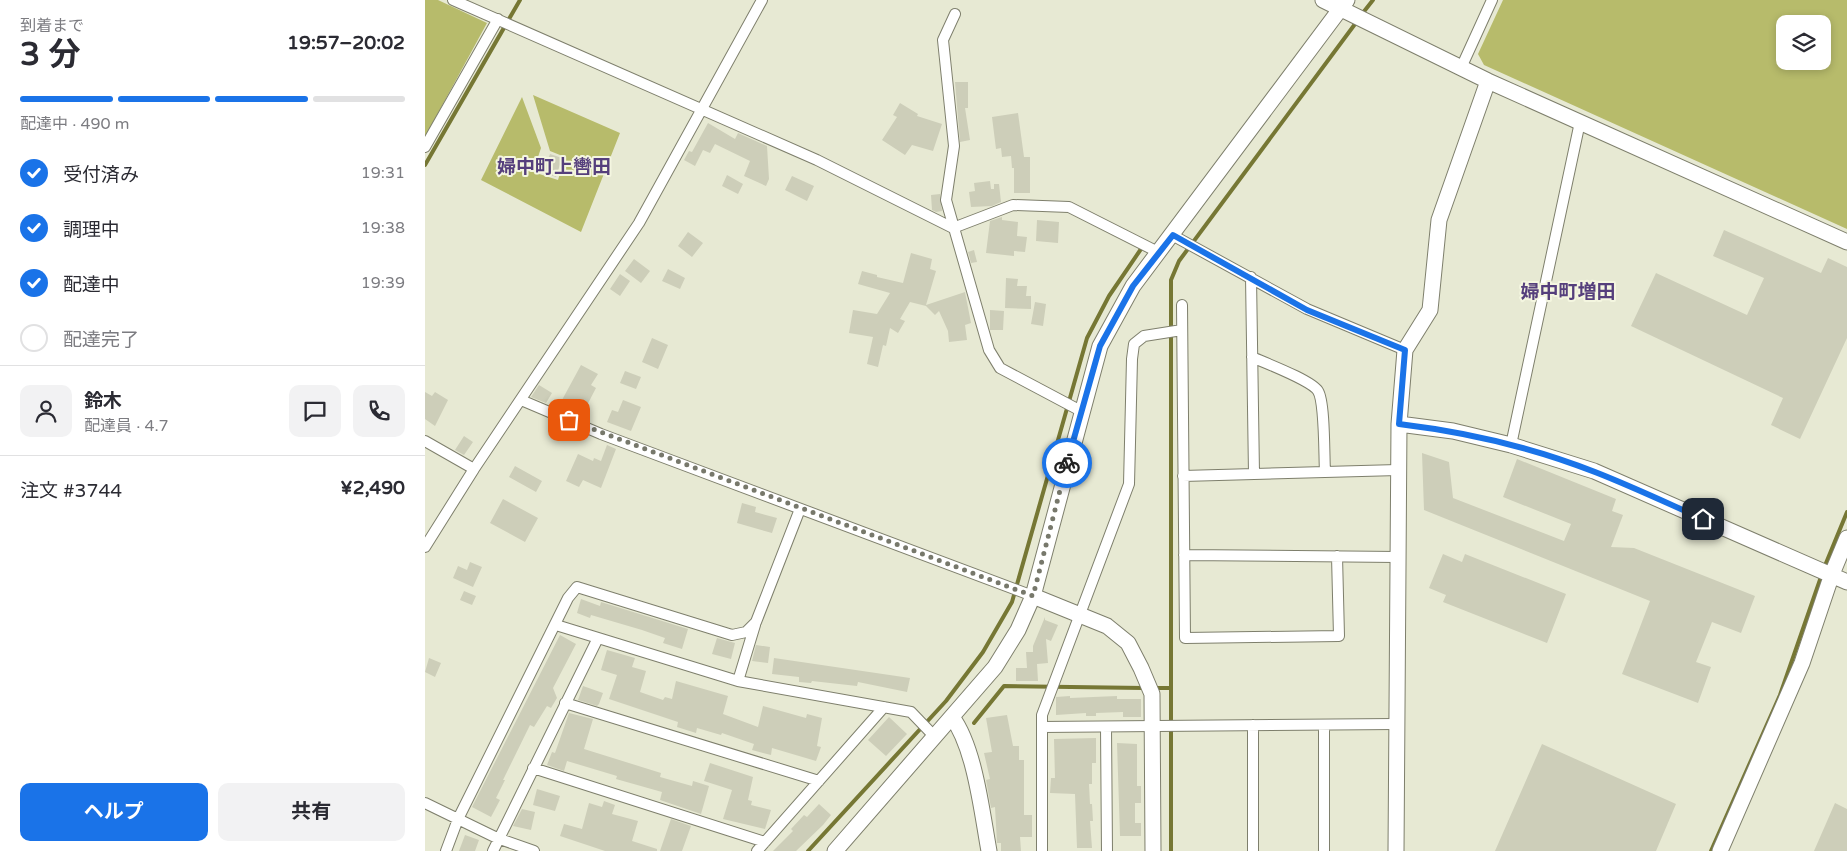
<!DOCTYPE html>
<html lang="ja">
<meta charset="utf-8">
<style>
:root{--surface:#fff;--page:#f2f2f3;--text:#2b2b33;--muted:#7c7c81;--line:#e1e1e2;--accent:#1a73e8}
body{margin:0;font-family:"Varela Round","Noto Sans JP",sans-serif;background:var(--page);color:var(--text);height:100vh;display:flex;flex-direction:column;font-size:19px;white-space:nowrap}
*{box-sizing:border-box;margin:0}
p{font-size:16px;color:var(--muted)}
.icon{flex:none;width:28px;height:28px;fill:none;stroke:currentColor;stroke-width:2;stroke-linecap:round;stroke-linejoin:round}
.map{position:relative;flex:1;overflow:hidden}
.details{display:flex;flex-direction:column;background:var(--surface);width:425px}
.details>*{flex:none}
.buttons{position:absolute;left:1351px;top:15px;display:grid;gap:10px}
.buttons a{display:grid;place-items:center;width:55px;height:55px;border-radius:10px;background:var(--surface);box-shadow:0 2px 8px #0003;font-size:25px}
.pin{position:absolute;display:grid;place-items:center;width:42px;height:42px;color:#fff;margin:-21px;border-radius:10px;box-shadow:0 2px 8px #0006}
.courier{position:absolute;display:grid;place-items:center;width:50px;height:50px;margin:-25px;border:4px solid #1a73e8;border-radius:50%;background:#fff;color:#222;box-shadow:0 1px 6px #0007}
.overview em{font-style:normal;font-weight:700}
.overview div{display:flex;flex-direction:column-reverse}
.overview{display:flex;align-items:center;justify-content:space-between;height:85px;padding:0 20px}
h1{font-size:32px;font-weight:700;line-height:38px}
.bar{display:grid;grid-template-columns:repeat(4,1fr);gap:8px 5px;align-content:center;height:60px;padding:0 20px}
.bar i{height:6px;border-radius:4px;background:var(--line)}
.bar .active{background:var(--accent)}
.bar p{grid-column:span 4}
.line{display:flex;align-items:center;gap:12px;padding:0 20px;border-top:1px solid var(--line)}
.line div{flex:1}
.round{display:grid;place-items:center;flex:none;width:52px;height:52px;border-radius:10px;background:var(--page)}
ol{padding:0 20px;list-style:none}
li{display:flex;align-items:center;gap:15px;height:55px}
li p{margin-inline-start:auto}
li .icon{padding:5px;border-radius:50%;background:var(--accent);color:#fff;stroke-width:4}
li:last-child{color:var(--muted)}
li i{width:28px;height:28px;border:2px solid var(--line);border-radius:50%}
.action{display:flex;gap:10px;margin-top:auto;padding:10px 20px}
.action a{flex:1;height:58px;border-radius:10px;background:var(--accent);color:#fff;font-size:20px;font-weight:700;line-height:58px;text-align:center}
.action a+a{background:var(--page);color:var(--text)}
main{display:flex;flex:1;min-height:0}
.map>svg:first-child{display:block}
.green{fill:#b7bb6b;fill-rule:evenodd}
.lines{fill:none;stroke-linecap:round;stroke-linejoin:round}
.stream{stroke:#767734;stroke-width:4}
.building{fill:#cdceb9}
.street-casing{stroke:#7e7f6c;stroke-width:12}
.secondary-casing{stroke:#7e7f6c;stroke-width:17}
.street{stroke:#fff;stroke-width:10}
.secondary{stroke:#fff;stroke-width:15}
.done{stroke:#77786b;stroke-width:5;stroke-dasharray:0 9}
.route{stroke:#1a73e8;stroke-width:6}
.labels{text-anchor:middle;stroke-width:4;stroke-linejoin:round;paint-order:stroke}
.neighbourhood-label{font-size:19px;font-weight:bold;fill:#553f7c;stroke:#f4f6e0}
</style>
<main>
<section class="details">
<div class="overview"><div><h1>3 分</h1><p>到着まで</p></div><em>19:57–20:02</em></div>
<div class="bar"><i class="active"></i><i class="active"></i><i class="active"></i><i></i><p>配達中 · 490 m</p></div>
<ol>
<li><svg class="icon" aria-label="check" viewBox="0 0 24 24"><path d="M5 12l5 5 9-10"/></svg>受付済み<p>19:31</p></li>
<li><svg class="icon" aria-label="check" viewBox="0 0 24 24"><path d="M5 12l5 5 9-10"/></svg>調理中<p>19:38</p></li>
<li><svg class="icon" aria-label="check" viewBox="0 0 24 24"><path d="M5 12l5 5 9-10"/></svg>配達中<p>19:39</p></li>
<li><i></i>配達完了</li>
</ol>
<div class="line" style="height:90px"><a class="round"><svg class="icon" aria-label="person" viewBox="0 0 24 24"><circle cx="12" cy="8" r="4"/><path d="M4 21q1-7 8-7t8 7"/></svg></a><div><b>鈴木</b><p>配達員 · 4.7</p></div><a class="round"><svg class="icon" aria-label="chat" viewBox="0 0 24 24"><path d="M4 5h16v11H9l-5 4z"/></svg></a><a class="round"><svg class="icon" aria-label="phone" viewBox="0 0 24 24"><path d="M5 4h4l2 5-3 2q2 4 5 5l2-3 5 2v4C11 20 4 13 5 4z"/></svg></a></div>
<div class="line" style="height:65px"><div>注文 #3744</div><b>¥2,490</b></div>
<div class="action"><a>ヘルプ</a><a>共有</a></div>
</section>
<div class="map">
<svg width="1422" height="851" viewBox="0 0 1422 851">
<rect width="100%" height="100%" fill="#e7e9d3"/>
<!-- green -->
<path class="green" d="M0,0H13L62,23L0,137Z
M1078,0H1422V229L1059,65L1053,54ZM1360,24H1398V61H1360Z
M108,95L195,133L156,232L56,180L97,97L116,148L108,172L133,180L140,157L125,151Z"/>
<g class="lines">
<!-- stream -->
<path class="stream" d="M937,14L948,0
M0,165L95,0
M1399,568L1422,512
M728,688H746
M549,723L579,686L719,688
M383,851L521,701L558,652L587,602L662,338L684,296L716,249
M746,851V280L754,261L933,20
M1286,851L1355,695L1397,574"/>
</g>
<!-- building -->
<path class="building" d="M530,82H543V108H540L545,140L535,142Z
M475,103L493,114L492,116L517,124L508,151L487,145L480,155L457,140L472,117L468,115Z
M593,113L599,157H605V193H589V168H587L586,156L577,157L576,148L571,149L567,117Z
M283,123L310,139L313,133L342,146L344,179L341,186L319,176L325,161L290,144L285,153L278,150L270,166L259,160L264,151L267,152Z
M125,154L137,158L131,177L110,170L114,159L122,162Z
M302,175L318,184L313,194L297,186Z
M367,176L389,186L382,201L360,190Z
M565,181L566,189H569V184H574L576,202L567,206L546,207L544,192L550,191L549,183Z
M515,194L517,211L511,212L507,210L506,195Z
M577,217V220L593,222L592,236L602,237L600,252L589,251V256L561,253L565,221Z
M612,220L634,222L633,243L611,241Z
M1299,230L1396,273L1403,258L1422,267V338L1375,439L1346,425L1358,398L1206,326L1231,273L1322,315L1339,278L1288,256Z
M263,232L278,243L267,257L253,246Z
M549,250L552,262L546,263L543,252Z
M486,253L507,259L505,269L511,271L501,305L540,292L546,323L540,325L542,340L524,342L523,331L514,311L510,315L501,306L485,302L475,319L480,321L473,333L465,328L461,346L458,345L453,367L442,364L448,337L424,333L428,310L452,314L465,293L433,284L437,271L452,275V277L478,283Z
M209,259L225,271L216,283L200,271Z
M243,269L260,278L255,289L237,281Z
M195,274L205,281L195,296L185,289Z
M581,278L593,279L592,286H602L601,296H606V309L580,308Z
M610,302L621,304L618,326L606,324Z
M565,310L579,311L578,330H565Z
M227,338L243,345L233,369L217,362Z
M156,365L173,374L166,385L171,388L159,411L137,400Z
M200,371L216,377L211,389L195,383Z
M114,385L127,393L121,403L106,397Z
M0,392L7,396L10,392L23,400L10,426L0,419Z
M198,400L216,407L206,431L182,422L187,410L193,412Z
M39,436L48,442L39,455L30,450Z
M182,445L191,449L176,488L158,480L154,487L141,481L153,454L168,461L169,458L176,461Z
M997,453L1024,462L1028,498L1139,541L1146,524L1078,497L1092,459L1191,499L1187,511L1198,515L1186,547L1209,548L1330,596L1316,633L1287,622L1271,662L1286,667L1273,703L1197,674L1225,601L999,510Z
M90,466L117,481L111,492L84,477Z
M78,499L113,518L100,542L65,523Z
M317,503L331,507L330,512L352,518L347,533L312,523Z
M1018,554L1037,562L1040,554L1141,594L1122,643L1018,602L1021,595L1004,588Z
M45,562L57,567L48,587L28,578L33,566L42,570Z
M39,591L51,596L47,605L35,600Z
M156,599L175,606L176,602L263,629L257,649L238,643L240,638L217,630L166,615L165,618L152,613Z
M620,617V620L633,625L626,641L621,639L623,663L612,664L613,681H591V668H602L601,652H608V646Z
M135,635L151,644L128,688L132,698L126,708L122,706L109,727L105,725L78,780H80L71,798L75,800L66,817L47,807Z
M292,638L310,643L306,659L287,654Z
M331,645L345,647L343,663L327,661Z
M182,650L210,658L207,667L221,671L215,692L238,700L240,697L247,699L251,681L303,696L298,714L333,727L338,706L381,718L382,714L397,718L392,746L396,747L391,761L347,748L346,755L327,750L329,744L297,733L296,735L272,728L271,733L252,727L253,722L184,699L192,675L176,670Z
M4,658L16,663L10,677L0,672Z
M349,658L485,678L482,692L433,682L432,686L387,681L386,683L374,682V677L347,674Z
M158,686L178,693L174,704L172,706L153,700Z
M645,696V698L692,696V699H716V717H698V712L671,713V716H661V713L631,715V697Z
M144,713L168,719L159,749L236,773L235,777L267,786L268,781L284,786L276,814L235,800L237,792L191,779L192,776L142,761L139,771L122,765L127,752L130,753Z
M582,715L588,746H594V760H599V815H607V837H595L596,851H576V843H572L570,807L566,808L561,780L565,779L559,753L567,752L561,718Z
M464,717L482,734L461,756L443,740Z
M671,738V763H667V784H664L665,804H667L668,821H665L667,848H652L650,794L625,793L626,778H630L629,739Z
M692,743L712,744V786H716V803H710V823H716V836H695Z
M1117,744L1251,804L1231,851H1070Z
M285,763L328,777L323,800L327,801L326,805L346,810L340,829L298,819L307,790L279,781Z
M112,789L135,796L130,811L108,805Z
M179,801L190,805L187,814L213,821L207,841L232,849V851H180L135,836L139,824L157,829L164,803L177,807Z
M1410,803L1422,809V851H1389Z
M394,804L406,815L398,825L371,851H348L368,831L366,829L379,815L382,817Z
M97,809L110,812L106,830L88,826Z
M246,819L266,826L257,851H235Z
M40,835L54,840L50,851H34Z"/>
<g class="lines">
<defs>
<path id="street" d="M28,0L392,160L528,228L588,205L644,207L733,252
M530,14L518,40L529,146L521,200L564,350L575,368L656,411
M1036,68L1067,0
M0,147L73,19
M747,235L882,309L980,350
M826,277L829,474
M757,305L760,638L914,636L912,556
M827,357C840,363 886,380 893,391C900,402 899,456 900,472
M96,400L176,434L608,596
M0,441L49,469
M1086,445L1155,122
M758,476L973,470
M0,547L49,469L214,223L337,0
M759,555L972,557
M131,625L313,681L486,712L510,737
M313,681L330,625
M140,703L394,781
M899,725V851
M617,727L970,724
M681,727L682,851
M108,768L340,842
M0,803L72,838L109,851
M21,851L33,819L143,598L152,587L307,635L321,632L331,622L375,509
M68,851L173,638
M332,851L459,707
M617,851V715L704,484L707,359L709,344L719,336L757,330
M828,851V725"/>
<path id="secondary" d="M898,0L1063,81L1422,242
M974,424L1028,431L1086,445L1169,471L1422,582
M608,596L682,626L703,643L716,668L727,694L728,851
M527,717C550,748 557,813 564,851
M410,851L570,667L593,630L608,596L675,346L708,286L922,0
M971,851L974,424L980,350L1005,310L1014,220L1063,81
M1295,851L1377,663L1407,574L1422,538"/>
</defs>
<!-- street casing -->
<use href="#street" class="street-casing"/>
<!-- secondary casing -->
<use href="#secondary" class="secondary-casing"/>
<!-- street -->
<use href="#street" class="street"/>
<!-- secondary -->
<use href="#secondary" class="secondary"/>
</g>
<g class="lines">
<!-- done -->
<path class="done" d="M144,420L608,596L642,463"/>
<!-- route -->
<path class="route" d="M642,463L675,346L708,286L748,235L882,310L980,350L974,424C1040,432 1107,447 1170,472C1206,486 1242,503 1278,519"/>
</g>
<g class="labels">
<!-- neighbourhood labels -->
<g class="neighbourhood-label">
<text x="129" y="173">婦中町上轡田</text>
<text x="1143" y="298">婦中町増田</text>
</g>
</g>
</svg>
<div class="buttons">
<a><svg class="icon" aria-label="layers" viewBox="0 0 24 24"><path d="M12 4l9 5-9 5-9-5zM3 14l9 5 9-5"/></svg></a>
</div>
<div class="pin" style="left:144px;top:420px;background:#ea580c"><svg class="icon" aria-label="bag" viewBox="0 0 24 24"><path d="M5 8h14l-1 12H6zM9 8a3 3 0 0 1 6 0"/></svg></div>
<div class="pin" style="left:1278px;top:519px;background:#1f2937"><svg class="icon" aria-label="home" viewBox="0 0 24 24"><path d="M3 11l9-7 9 7M6 9v11h12V9"/></svg></div>
<div class="courier" style="left:642px;top:463px"><svg class="icon" aria-label="bike" viewBox="0 0 24 24"><circle cx="6" cy="16" r="4"/><circle cx="18" cy="16" r="4"/><path d="M6 16l4-8h5l3 8M10 8l3 8H6M13 5h3"/></svg></div>
</div>
</main>
